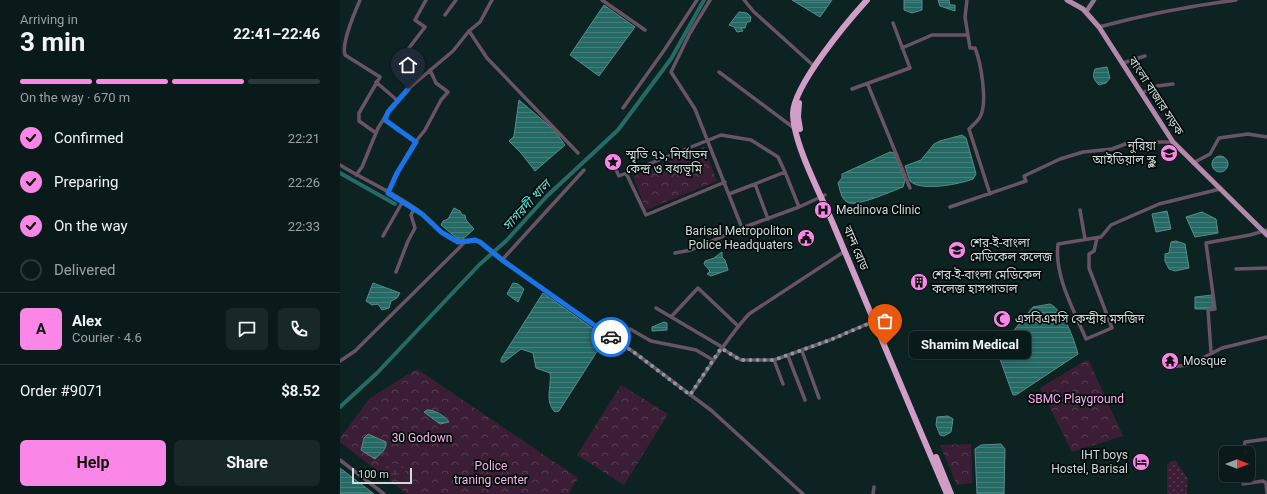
<!DOCTYPE html>
<meta charset="utf-8">
<style>
:root{--surface:#0a1a1a;--page:#182727;--text:#f1f3f6;--muted:#99a1a2;--line:#2a3839;--accent:#fa87e7}
body{margin:0;font-family:Roboto,"Noto Sans Bengali",sans-serif;background:var(--page);color:var(--text);height:100vh;display:flex;flex-direction:column;font-size:15px;white-space:nowrap}
*{box-sizing:border-box;margin:0}
p{font-size:13px;color:var(--muted)}
.icon{flex:none;width:22px;height:22px;fill:none;stroke:currentColor;stroke-width:2;stroke-linecap:round;stroke-linejoin:round}
.map{position:relative;flex:1;overflow:hidden}
.panel{display:flex;flex-direction:column;background:var(--surface);width:340px}
.panel>*{flex:none}
.needle{width:26px;rotate:90deg}
.fabs{position:absolute;left:879px;top:446px;display:grid;gap:8px}
.fabs a{display:grid;place-items:center;width:36px;height:36px;border-radius:6px;background:var(--surface);box-shadow:0 2px 10px #0003,0 0 0 1px var(--line);font-size:20px}
.scale{position:absolute;left:12px;bottom:10px;width:60px;box-sizing:border-box;padding-left:4px;border:2px solid #cedbda;border-top:0;font-size:11px;line-height:14px;white-space:nowrap;color:#cedbda;-webkit-text-stroke:3px #030a0a;paint-order:stroke}
.pin{position:absolute;display:grid;place-items:center;width:34px;height:34px;color:#fff;margin:-41px -17px;border-radius:50% 50% 50% 0;rotate:-45deg;box-shadow:0 0 4px #0007}
.pin .icon{rotate:45deg}
.courier{position:absolute;display:grid;place-items:center;width:40px;height:40px;margin:-20px;border:3px solid #1a73e8;border-radius:50%;background:#fff;color:#222;box-shadow:0 1px 5px #0007}
.bubble{position:absolute;height:28px;border-radius:6px;background:var(--surface);box-shadow:0 2px 10px #0003,0 0 0 1px var(--line);font-size:13px;font-weight:700;line-height:28px;text-align:center}
.headline em{font-style:normal;font-weight:700}
.headline div{display:flex;flex-direction:column-reverse}
.headline{display:flex;align-items:center;justify-content:space-between;height:68px;padding:0 20px}
h1{font-size:26px;font-weight:700;line-height:30px}
.bar{display:grid;grid-template-columns:repeat(4,1fr);gap:6px 4px;align-content:center;height:48px;padding:0 20px}
.bar i{height:5px;border-radius:3px;background:var(--line)}
.bar .on{background:var(--accent)}
.bar p{grid-column:span 4}
.line{display:flex;align-items:center;gap:10px;padding:0 20px;border-top:1px solid var(--line)}
.line div{flex:1}
.round{display:grid;place-items:center;flex:none;width:42px;height:42px;border-radius:6px;background:var(--page)}
ol{padding:0 20px;list-style:none}
li{display:flex;align-items:center;gap:12px;height:44px}
li p{margin-inline-start:auto}
li .icon{padding:4px;border-radius:50%;background:var(--accent);color:#111;stroke-width:4}
li:last-child{color:var(--muted)}
li i{width:22px;height:22px;border:2px solid var(--line);border-radius:50%}
.cta{display:flex;gap:8px;margin-top:auto;padding:8px 20px}
.cta a{flex:1;height:46px;border-radius:6px;background:var(--accent);color:#111;font-size:16px;font-weight:700;line-height:46px;text-align:center}
.cta a+a{background:var(--page);color:var(--text)}
main{display:flex;flex:1;min-height:0}
.map>svg:first-child{display:block}
.grass{fill:url(#grass-dots)}
.forest{fill:url(#forest-crowns)}
.wetland{fill:url(#wetland-marsh)}
.water{fill:url(#water-rules);stroke:#588c89}
.lines{fill:none;stroke-linecap:round;stroke-linejoin:round}
.canal{stroke:#266a66;stroke-width:4}
.street{stroke:#695364;stroke-width:3.5}
.secondary{stroke:#93718c;stroke-width:4.5}
.primary{stroke:#b488ab;stroke-width:5}
.highway{stroke:#d19dc7;stroke-width:6}
.done{stroke:#8a9b9a;stroke-width:4;stroke-dasharray:0 7.2}
.route{stroke:#1a73e8;stroke-width:5}
.labels{text-anchor:middle;stroke-width:3.5;stroke-linejoin:round;paint-order:stroke}
.street-label{font-size:12px;fill:#cedbda;stroke:#030a0a}
.poi-label{font-size:12px;fill:#cedbda;stroke:#030a0a;text-anchor:start}
.park-label{font-size:12px;fill:#fab1ec;stroke:#030a0a}
.water-label{font-size:13px;font-style:italic;fill:#60e1db;stroke:#030a0a}
</style>
<main>
<section class="panel">
<div class="headline"><div><h1>3 min</h1><p>Arriving in</p></div><em>22:41–22:46</em></div>
<div class="bar"><i class="on"></i><i class="on"></i><i class="on"></i><i></i><p>On the way · 670 m</p></div>
<ol>
<li><svg class="icon" aria-label="check" viewBox="0 0 24 24"><path d="M5 12l5 5 9-10"/></svg>Confirmed<p>22:21</p></li>
<li><svg class="icon" aria-label="check" viewBox="0 0 24 24"><path d="M5 12l5 5 9-10"/></svg>Preparing<p>22:26</p></li>
<li><svg class="icon" aria-label="check" viewBox="0 0 24 24"><path d="M5 12l5 5 9-10"/></svg>On the way<p>22:33</p></li>
<li><i></i>Delivered</li>
</ol>
<div class="line" style="height:72px"><b class="round" style="background:var(--accent);color:#111">A</b><div><b>Alex</b><p>Courier · 4.6</p></div><a class="round"><svg class="icon" aria-label="chat" viewBox="0 0 24 24"><path d="M4 5h16v11H9l-5 4z"/></svg></a><a class="round"><svg class="icon" aria-label="phone" viewBox="0 0 24 24"><path d="M5 4h4l2 5-3 2q2 4 5 5l2-3 5 2v4C11 20 4 13 5 4z"/></svg></a></div>
<div class="line" style="height:52px"><div>Order #9071</div><b>$8.52</b></div>
<div class="cta"><a>Help</a><a>Share</a></div>
</section>
<div class="map">
<svg width="927" height="494" viewBox="0 0 927 494">
<defs>
<pattern id="grass-dots" width="8" height="8" patternUnits="userSpaceOnUse"><rect width="8" height="8" fill="#3b1e36"/><path d="M2 2h.1M6 6h.1" fill="none" stroke="#563e52" stroke-width="1.8" stroke-linecap="round"/></pattern>
<pattern id="forest-crowns" width="20" height="18" patternUnits="userSpaceOnUse"><rect width="20" height="18" fill="#3b1e36"/><path d="M2 6a3 3 0 1 1 6 0M12 15a3 3 0 1 1 6 0" fill="none" stroke="#563e52"/></pattern>
<pattern id="wetland-marsh" width="20" height="14" patternUnits="userSpaceOnUse"><rect width="20" height="14" fill="#3b1e36"/><path d="M1 5h8M5 5V1M11 12h8M15 12V8" fill="none" stroke="#563e52"/></pattern>
<pattern id="water-rules" width="6" height="5" patternUnits="userSpaceOnUse"><rect width="6" height="5" fill="#266a66"/><path d="M0 2.5h6" fill="none" stroke="#447f7b"/></pattern>
</defs>
<rect width="100%" height="100%" fill="#0d2322"/>
<!-- grass -->
<path class="grass" d="M835,460L848,479L847,494H827V464Z"/>
<!-- forest -->
<path class="forest" d="M364,147L377,181L306,210L293,176Z
M748,359L783,436L732,452L700,388Z
M77,369L238,478L228,494H67L0,442V438L30,398Z
M281,385L328,414L284,485L237,455Z
M631,444L632,483L617,485L600,445Z"/>
<!-- wetland -->
<path class="wetland" d="M48,463L58,464L66,469L64,476L60,474L55,477L46,472V465Z"/>
<!-- water -->
<path class="water" d="M452,0H492L480,17Z
M564,0H582V10L572,13L564,10Z
M598,0H609L610,5H615V11L600,6Z
M264,5L295,27L259,76L230,55Z
M399,12L407,13L411,17L410,22H407L405,28H401L403,31L397,32L394,27L389,25Z
M767,67L770,78L766,83L759,85C754,80 752,77 755,69Z
M179,100L214,130L225,145L195,171L181,153L169,141L174,136Z
M622,135L626,138L635,170L636,174L633,179C620,184 581,192 570,181L565,166L581,160L594,144L600,141Z
M550,152L554,153L565,180L563,187C552,191 515,208 507,202C501,199 500,189 498,183L502,178V174Z
M872 164a8 8 0 1 1 16 0a8 8 0 1 1-16 0Z
M114,208L120,211L122,215H125L126,220L134,229L122,240L118,239L101,225L103,221L108,219Z
M827,211L831,229L816,232L812,214Z
M862,212L876,219L878,233L855,237L846,217Z
M836,241L845,244L849,268L835,271L829,269L825,261V254L829,253L831,242Z
M382,252V257L385,260L388,270L371,276L367,274L370,271L364,264L365,261L374,258Z
M33,283L60,293L57,298L51,301L49,308L42,310L38,304L32,305L26,301Z
M173,283L178,284L184,289L178,302L167,294Z
M203,293L262,335L263,342L219,411L215,412C204,401 212,386 210,373L196,368L193,353L181,349L164,362H161V359Z
M872,295L873,306L871,309H855V297Z
M710,304C724,311 734,339 738,354L676,395H673L657,351L693,307Z
M324,322L327,323V330L312,331V327Z
M87,410C94,409 106,417 109,422L100,424L84,412Z
M608,416L613,419L611,432L604,436L600,435L596,425L597,417Z
M28,434L46,442C47,450 40,454 35,459L21,450L24,438Z
M661,444L665,449L664,494H637L635,449L641,445Z
M0,468L34,494H0Z"/>
<g class="lines">
<!-- canal -->
<path class="canal" d="M0,173L55,204
M0,407L37,373L139,265L167,240L207,196L278,130L331,59L364,0"/>
<!-- street -->
<path class="street" d="M20,0C15,12 1,43 5,55L40,77L19,113V121L36,133
M262,0L305,30
M370,0L350,33L331,72L355,109L402,228L459,207
M404,0L414,12L475,67
M627,0L625,17L630,48H635C641,63 648,103 640,117C638,121 633,125 629,129L650,194
M105,15L116,0
M759,27C803,15 850,6 896,0
M129,31L147,58L238,153
M69,48L85,27L75,20L86,0
M562,48L592,35H628
M783,63L805,56
M379,72L454,128
M36,82L58,101
M528,85L570,188
M512,89L570,68L553,23
M802,93L817,86L833,84
M283,108L325,49L357,0
M45,120L75,142
M853,163L870,154L879,138L908,134L927,137
M0,165C27,182 58,194 83,214C94,223 105,239 119,242C127,244 133,239 140,242L197,285L295,353L372,411L463,494
M275,168L279,176L381,135L411,140L438,157L445,172
M286,173L306,215L385,182
M16,175L22,167L38,128L48,112L68,89L113,51L129,31L140,22L152,0
M48,193L57,173L73,145L85,130L101,100L108,92L96,83L90,70
M389,194L415,184
M610,207L686,181L684,176L720,159L743,152L772,149L788,143L799,142H833
M740,210L745,239
M428,219L415,184L445,172L459,207L485,195
M43,236L63,201
M757,238L754,251L749,254V268L772,328L746,339C734,310 714,276 718,244L761,237L771,225L819,204L880,189
M335,253L351,250L402,228
M162,260L244,170
M896,269L927,268
M56,272L68,241L75,228L71,215L74,209
M316,308L382,347
M331,317L358,288L397,325
M290,329L311,341L356,350L373,360
M381,348L401,360H434L490,340L534,321
M462,351L479,398
M871,352L868,310L875,309L866,243L910,235L927,230
M448,356L465,400
M434,360L443,384
M0,361L15,351L125,242
M829,367L849,365L882,348L927,337
M350,395C369,368 386,339 409,314L505,251
M903,453L905,442L927,439
M0,460L44,494
M905,475L907,483
M903,484L923,481L926,483L927,494
M533,494L534,487"/>
<!-- secondary -->
<path class="secondary" d="M746,12L754,0"/>
<!-- primary -->
<path class="primary" d="M727,0L743,9L759,27L833,142L927,235"/>
<!-- highway -->
<path class="highway" d="M527,0C507,22 454,85 453,113C453,144 482,197 494,226C532,316 569,405 607,494
M459,103L458,117L460,129
M596,457L611,494"/>
</g>
<g class="lines">
<!-- done -->
<path class="done" d="M271,337L295,353L350,395L381,348L400,360H434L490,340L535,321L545,345"/>
<!-- route -->
<path class="route" d="M68,89L48,112L45,120L76,142L57,173L48,193L82,214L101,232L118,242L135,240L140,242L162,260L271,337"/>
</g>
<!-- icons -->
<defs>
<symbol id="school-disc" viewBox="-11 -11 22 22"><circle r="9.5" fill="#fa87e7" stroke="#030a0a"/><path d="M0-5L7-2L0 1L-7-2ZM-4 1L0 2.5L4 1V4Q0 6-4 4Z" fill="#111"/></symbol>
<symbol id="sight-disc" viewBox="-11 -11 22 22"><circle r="9.5" fill="#fa87e7" stroke="#030a0a"/><path d="M0-6L1.8-2.2L6-1.7L2.9 1.2L3.7 5.4L0 3.3L-3.7 5.4L-2.9 1.2L-6-1.7L-1.8-2.2Z" fill="#111"/></symbol>
<symbol id="hospital-disc" viewBox="-11 -11 22 22"><circle r="9.5" fill="#fa87e7" stroke="#030a0a"/><path d="M-5-5h3v3.5h4V-5h3V5h-3V1.5h-4V5h-3Z" fill="#111"/></symbol>
<symbol id="civic-disc" viewBox="-11 -11 22 22"><circle r="9.5" fill="#fa87e7" stroke="#030a0a"/><path d="M-.6-6.5H3V-4.5H.6V-3L4-1V1h2V6H-6V1h2V-1L-.6-3ZM-1.2 2.5V6h2.4V2.5Z" fill="#111"/></symbol>
<symbol id="university-disc" viewBox="-11 -11 22 22"><circle r="9.5" fill="#fa87e7" stroke="#030a0a"/><path d="M0-5L7-2L0 1L-7-2ZM-4 1L0 2.5L4 1V4Q0 6-4 4Z" fill="#111"/></symbol>
<symbol id="building-disc" viewBox="-11 -11 22 22"><circle r="9.5" fill="#fa87e7" stroke="#030a0a"/><path d="M-4-6H4V6H1V3H-1V6H-4ZM-2.5-4.3h1.7v1.8h-1.7ZM.8-4.3h1.7v1.8H.8ZM-2.5-1h1.7V.8h-1.7ZM.8-1h1.7V.8H.8Z" fill="#111"/></symbol>
<symbol id="mosque-disc" viewBox="-11 -11 22 22"><circle r="9.5" fill="#fa87e7" stroke="#030a0a"/><path d="M3.5-4.9A6 6 0 1 0 3.5 4.9A5 5 0 1 1 3.5-4.9Z" fill="#111"/></symbol>
<symbol id="temple-disc" viewBox="-11 -11 22 22"><circle r="9.5" fill="#fa87e7" stroke="#030a0a"/><path d="M0-6L5-2H3V0L6.5 2.5H4V6H1.5V3h-3V6H-4V2.5H-6.5L-3 0V-2H-5Z" fill="#111"/></symbol>
<symbol id="hotel-disc" viewBox="-11 -11 22 22"><circle r="9.5" fill="#fa87e7" stroke="#030a0a"/><path d="M-6-4.5h1.5V1H6V5H4.5V3h-9V5H-6ZM-4 0a1.8 1.8 0 1 1 3.6 0ZM.5 0V-2.5h3Q6-2.5 6 0Z" fill="#111"/></symbol>
</defs>
<g fill-rule="evenodd">
<use href="#school-disc" x="819" y="143" width="20" height="20"/>
<use href="#sight-disc" x="263" y="152" width="20" height="20"/>
<use href="#hospital-disc" x="473" y="200" width="20" height="20"/>
<use href="#civic-disc" x="456" y="228" width="20" height="20"/>
<use href="#university-disc" x="607" y="240" width="20" height="20"/>
<use href="#building-disc" x="569" y="272" width="20" height="20"/>
<use href="#mosque-disc" x="652" y="309" width="20" height="20"/>
<use href="#temple-disc" x="820" y="351" width="20" height="20"/>
<use href="#hotel-disc" x="791" y="452" width="20" height="20"/>
</g>
<g class="labels">
<!-- street labels -->
<g class="street-label">
<text transform="translate(816 96) rotate(57)" y="4">বাংলা বাজার সড়ক</text>
<text transform="translate(516 248) rotate(67)" y="4">বান্দ রোড</text>
</g>
<!-- poi labels -->
<g class="poi-label">
<text x="816" y="150" text-anchor="end">নুরিয়া<tspan x="816" dy="14">আইডিয়াল স্কুল</tspan></text>
<text x="286" y="159">স্মৃতি ৭১, নির্যাতন<tspan x="286" dy="14">কেন্দ্র ও বধ্যভূমি</tspan></text>
<text x="496" y="214">Medinova Clinic</text>
<text x="453" y="235" text-anchor="end">Barisal Metropoliton<tspan x="453" dy="14">Police Headquaters</tspan></text>
<text x="630" y="247">শের-ই-বাংলা<tspan x="630" dy="14">মেডিকেল কলেজ</tspan></text>
<text x="592" y="279">শের-ই-বাংলা মেডিকেল<tspan x="592" dy="14">কলেজ হাসপাতাল</tspan></text>
<text x="675" y="323">এসবিএমসি কেন্দ্রীয় মসজিদ</text>
<text x="843" y="365">Mosque</text>
<text x="788" y="459" text-anchor="end">IHT boys<tspan x="788" dy="14">Hostel, Barisal</tspan></text>
</g>
<!-- park labels -->
<g class="park-label">
<text x="736" y="403">SBMC Playground</text>
<text x="82" y="442">30 Godown</text>
<text x="151" y="470">Police<tspan x="151" dy="14">traning center</tspan></text>
</g>
<!-- water labels -->
<g class="water-label">
<text transform="translate(186 205) rotate(-47)" y="5">সাগরদী খাল</text>
</g>
</g>
</svg>
<div class="fabs">
<a><svg class="needle" viewBox="-14 -14 28 28"><path d="M0-13l5 13h-10z" fill="#e53935"/><path d="M0 13l5-13h-10z" fill="#99a1a2"/></svg></a>
</div>
<div class="scale">100 m</div>
<div class="pin" style="left:545px;top:345px;background:#ea580c"><svg class="icon" aria-label="bag" viewBox="0 0 24 24"><path d="M5 8h14l-1 12H6zM9 8a3 3 0 0 1 6 0"/></svg></div>
<div class="pin" style="left:68px;top:89px;background:#1f2937"><svg class="icon" aria-label="home" viewBox="0 0 24 24"><path d="M3 11l9-7 9 7M6 9v11h12V9"/></svg></div>
<div class="courier" style="left:271px;top:337px"><svg class="icon" aria-label="car" viewBox="0 0 24 24"><path d="M5 17H2v-5l4-1 3-4h7l3 4 3 1v5h-3M9 17h6M6 11h13"/><circle cx="7" cy="17" r="2"/><circle cx="17" cy="17" r="2"/></svg></div>
<div class="bubble" style="left:569px;top:331px;width:122px">Shamim Medical</div>
</div>
</main>
